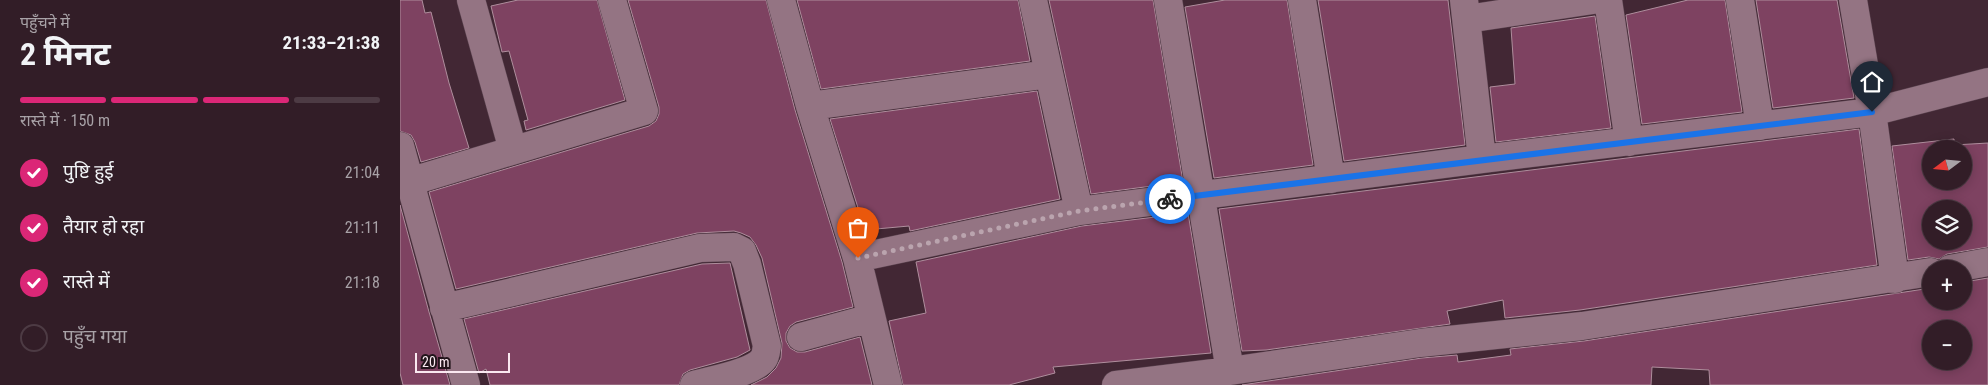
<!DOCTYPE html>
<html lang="hi">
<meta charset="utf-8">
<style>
:root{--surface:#321d27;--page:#3a262f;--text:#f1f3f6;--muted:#a8a2a7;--line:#4d3b44;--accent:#db2777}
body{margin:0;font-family:"Roboto Condensed","Noto Sans Devanagari",sans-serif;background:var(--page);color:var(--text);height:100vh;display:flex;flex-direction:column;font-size:19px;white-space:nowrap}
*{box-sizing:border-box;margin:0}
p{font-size:16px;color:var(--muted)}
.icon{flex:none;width:28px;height:28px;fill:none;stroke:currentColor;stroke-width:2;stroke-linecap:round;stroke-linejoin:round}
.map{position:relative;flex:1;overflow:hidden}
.details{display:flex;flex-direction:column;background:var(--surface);width:400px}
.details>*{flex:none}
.needle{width:32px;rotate:254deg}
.buttons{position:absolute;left:1522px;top:140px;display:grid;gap:10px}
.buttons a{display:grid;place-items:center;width:50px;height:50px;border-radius:50%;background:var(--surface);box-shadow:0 2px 12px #0003,0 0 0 1px var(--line);font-size:25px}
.scale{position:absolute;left:15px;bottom:12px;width:95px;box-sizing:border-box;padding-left:5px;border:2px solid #fae8f0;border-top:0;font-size:14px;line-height:18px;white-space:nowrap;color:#fae8f0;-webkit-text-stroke:4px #21141a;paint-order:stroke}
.pin{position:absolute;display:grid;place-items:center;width:42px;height:42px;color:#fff;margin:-51px -21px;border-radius:50% 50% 50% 0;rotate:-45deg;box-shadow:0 0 5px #0007}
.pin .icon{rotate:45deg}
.courier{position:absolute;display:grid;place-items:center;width:50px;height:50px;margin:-25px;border:4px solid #1a73e8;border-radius:50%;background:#fff;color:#222;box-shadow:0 1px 6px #0007}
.headline em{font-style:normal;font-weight:700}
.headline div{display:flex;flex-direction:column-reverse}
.headline{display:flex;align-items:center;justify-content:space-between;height:85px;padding:0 20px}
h1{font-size:32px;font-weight:700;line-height:38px}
.bar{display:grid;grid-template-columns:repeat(4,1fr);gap:8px 5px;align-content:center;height:60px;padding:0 20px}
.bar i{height:6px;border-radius:4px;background:var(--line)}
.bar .current{background:var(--accent)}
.bar p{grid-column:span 4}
ol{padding:0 20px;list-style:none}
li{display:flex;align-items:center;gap:15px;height:55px}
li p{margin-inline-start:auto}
li .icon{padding:5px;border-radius:50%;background:var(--accent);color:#fff;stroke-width:4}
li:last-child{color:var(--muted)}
li i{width:28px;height:28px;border:2px solid var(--line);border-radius:50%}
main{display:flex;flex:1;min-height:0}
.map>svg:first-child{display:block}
.building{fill:#7e4261;stroke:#af8e9d;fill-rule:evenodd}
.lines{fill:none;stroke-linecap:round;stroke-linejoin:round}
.street-casing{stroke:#5a434f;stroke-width:29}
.street{stroke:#947483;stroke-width:28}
.done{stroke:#baa4ae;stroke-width:5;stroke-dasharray:0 9}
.route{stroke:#1a73e8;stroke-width:6}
</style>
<main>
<section class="details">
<div class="headline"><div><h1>2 मिनट</h1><p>पहुँचने में</p></div><em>21:33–21:38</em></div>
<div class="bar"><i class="current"></i><i class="current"></i><i class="current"></i><i></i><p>रास्ते में · 150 m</p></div>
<ol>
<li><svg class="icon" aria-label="check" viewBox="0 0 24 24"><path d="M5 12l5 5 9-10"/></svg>पुष्टि हुई<p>21:04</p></li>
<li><svg class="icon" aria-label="check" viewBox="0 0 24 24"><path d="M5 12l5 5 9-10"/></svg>तैयार हो रहा<p>21:11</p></li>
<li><svg class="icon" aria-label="check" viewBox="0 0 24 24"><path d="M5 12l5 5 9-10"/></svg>रास्ते में<p>21:18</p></li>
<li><i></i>पहुँच गया</li>
</ol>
</section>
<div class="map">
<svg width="1588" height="385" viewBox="0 0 1588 385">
<rect width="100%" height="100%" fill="#422734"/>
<!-- building -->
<path class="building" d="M0,0H22L25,13L31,12L49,83L69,148L21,162L15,142L11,135L0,131Z
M118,0H197L225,100L126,130L124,121L128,120L109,51L102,52L91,6Z
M228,0H366L395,110L442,262L453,307L396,322L390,326L386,333V341L390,348L397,352H405L460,337L472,385H351L367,377L376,368L381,358L382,343L362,258L356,245L350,237L341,233L334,231L297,233L56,289L29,192L249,126L256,121L259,114V107Z
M397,0H618L630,61L421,89Z
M649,0H753L783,182L691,194Z
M825,0H887L913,165L814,178L785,7Z
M918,0H1048L1065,145L944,161Z
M1288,0H1325L1342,112L1242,124L1226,15Z
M1356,0H1437L1454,98L1373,108Z
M1195,16L1211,128L1096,142L1090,87L1115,84L1111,28Z
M637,91L660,199L510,231L509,226L465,230L430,119Z
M1459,129L1477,265L1180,310L1105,318L1103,300L1047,311L1050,324L866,350L842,351L819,209Z
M1554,139V145L1588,143V247L1547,254L1539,259L1529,257L1508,260L1492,146ZM1531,149H1564V181H1531ZM1531,209H1564V241H1531Z
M0,205L29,312L50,385H3L0,373Z
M788,213L811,353L653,367L655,373L609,385H503L489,321L526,313L516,262L682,226Z
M330,263L350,350L337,357L290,370L283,374L279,385H90L86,369L79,373L64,319L302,264Z
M1588,278V385H1310L1309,370L1252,367L1251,385H842L1022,358L1057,355L1058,362L1111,355L1110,349L1184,341L1531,288V301H1564V282ZM1531,329H1564V361H1531Z"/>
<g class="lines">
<defs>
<path id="street" d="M71,0L113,150
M381,0L410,106L457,258L488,385
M633,0L679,211
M768,0L830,371
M902,0L931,179
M1064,0L1082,159
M1208,0L1229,142
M1340,0L1360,126
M1453,0L1472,112L1495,279
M1067,19L1193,0
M410,106L649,74
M0,146L66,385
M9,182L244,111L212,0
M457,258L679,211L1082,159L1472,112L1588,82
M1550,269L1588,262
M44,308L300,248L334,247L342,251L347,264L367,346C366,350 366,355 364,358C355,373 311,380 294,385
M401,337L471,318
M716,385L830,371L1020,343L1182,326L1531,272"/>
</defs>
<!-- street casing -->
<use href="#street" class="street-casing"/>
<!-- street -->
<use href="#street" class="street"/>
</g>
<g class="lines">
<!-- done -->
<path class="done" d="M458,258L679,211L770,199"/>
<!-- route -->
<path class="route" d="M770,199L1472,112"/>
</g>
</svg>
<div class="buttons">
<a><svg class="needle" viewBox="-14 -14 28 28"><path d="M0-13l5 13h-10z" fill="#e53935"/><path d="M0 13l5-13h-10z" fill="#a8a2a7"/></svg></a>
<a><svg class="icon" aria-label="layers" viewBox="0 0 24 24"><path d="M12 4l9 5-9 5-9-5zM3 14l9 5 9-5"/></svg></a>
<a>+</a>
<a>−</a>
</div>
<div class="scale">20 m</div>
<div class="pin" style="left:458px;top:258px;background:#ea580c"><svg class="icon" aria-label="bag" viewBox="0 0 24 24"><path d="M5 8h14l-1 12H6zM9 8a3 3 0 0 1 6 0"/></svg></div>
<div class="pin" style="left:1472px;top:112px;background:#1f2937"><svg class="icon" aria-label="home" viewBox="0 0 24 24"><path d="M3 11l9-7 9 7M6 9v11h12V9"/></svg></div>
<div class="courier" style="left:770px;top:199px"><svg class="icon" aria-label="bike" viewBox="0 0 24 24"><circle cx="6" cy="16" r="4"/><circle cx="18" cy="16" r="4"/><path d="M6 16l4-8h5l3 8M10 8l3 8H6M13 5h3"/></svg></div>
</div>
</main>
